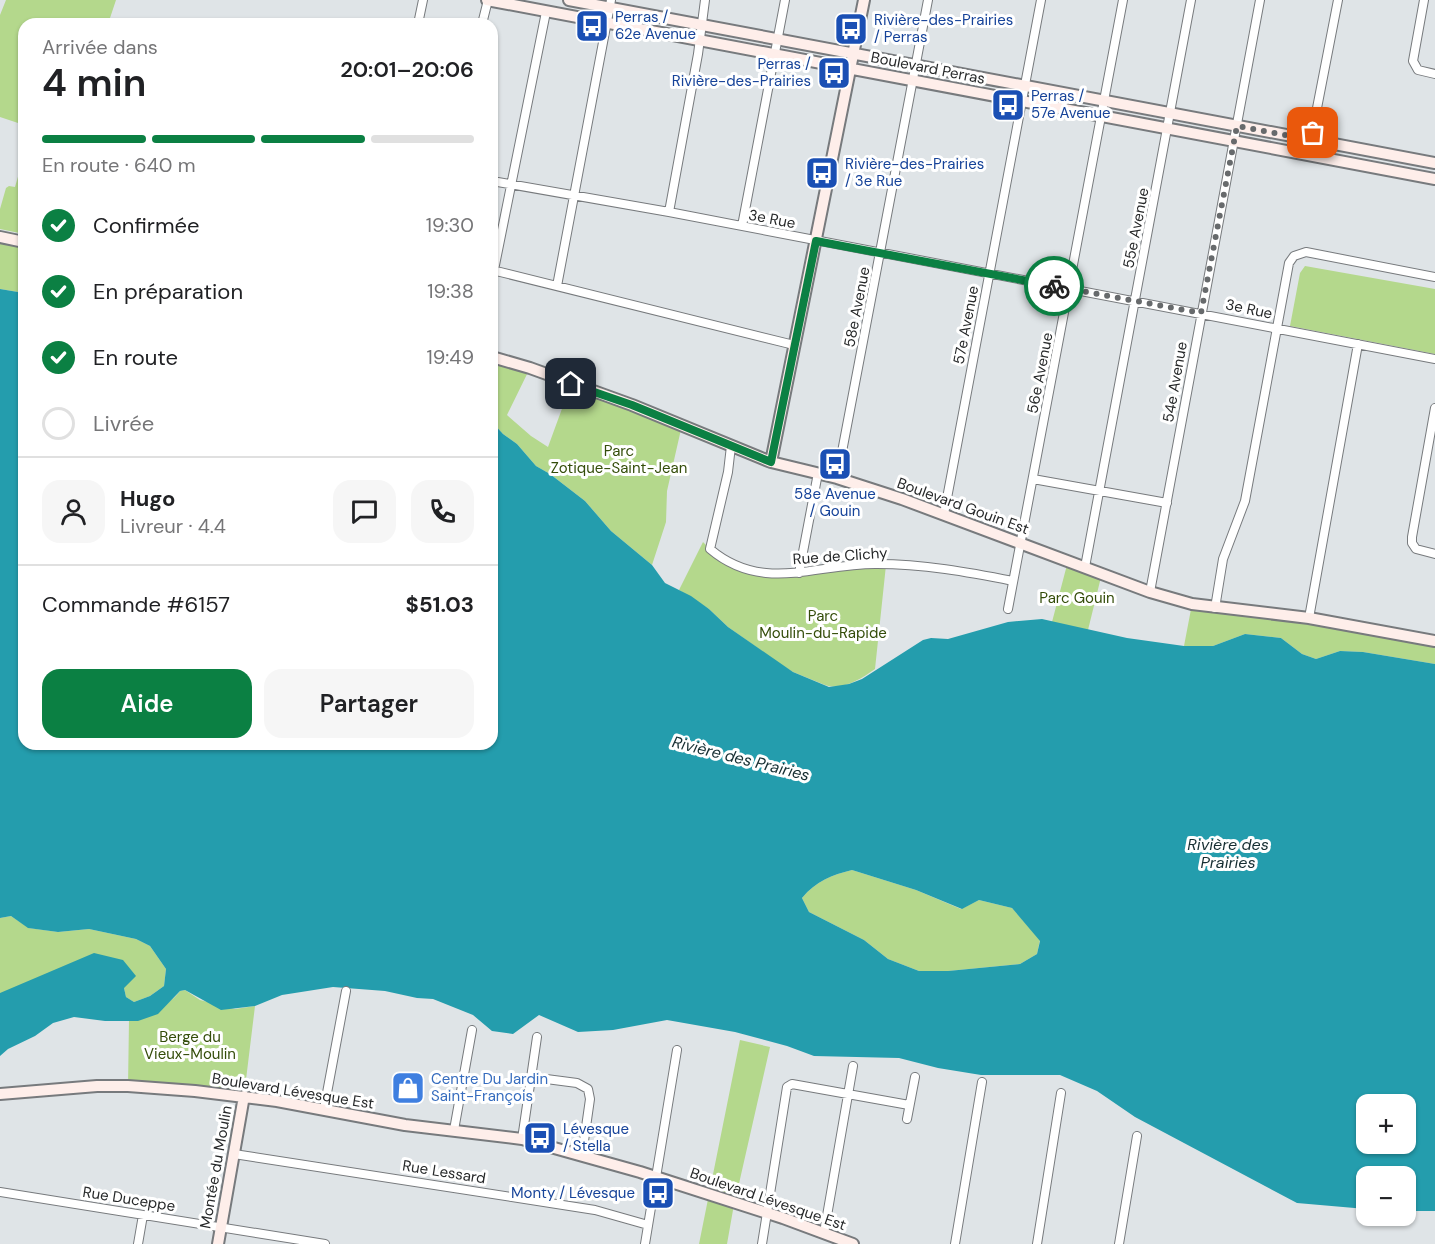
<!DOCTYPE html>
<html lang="fr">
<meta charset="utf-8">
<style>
:root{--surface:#fff;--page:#f6f6f6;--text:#202124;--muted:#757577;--line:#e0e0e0;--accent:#0b8043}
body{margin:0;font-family:"DM Sans",sans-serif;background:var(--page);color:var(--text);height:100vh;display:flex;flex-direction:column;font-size:22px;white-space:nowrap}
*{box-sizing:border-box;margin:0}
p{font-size:20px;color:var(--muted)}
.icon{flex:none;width:33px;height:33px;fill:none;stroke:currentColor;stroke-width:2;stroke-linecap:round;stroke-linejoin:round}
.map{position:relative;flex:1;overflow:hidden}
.details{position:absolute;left:18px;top:18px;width:480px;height:732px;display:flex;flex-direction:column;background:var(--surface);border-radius:18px;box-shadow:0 2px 4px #0004}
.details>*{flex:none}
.fabs{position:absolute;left:1356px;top:1094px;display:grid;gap:12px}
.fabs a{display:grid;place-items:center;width:60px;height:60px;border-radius:12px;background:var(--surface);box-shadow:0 2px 4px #0004;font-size:30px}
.pin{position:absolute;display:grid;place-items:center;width:51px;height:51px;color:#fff;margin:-26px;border-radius:12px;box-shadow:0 3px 9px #0006}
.courier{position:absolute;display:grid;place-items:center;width:60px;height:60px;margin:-30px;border:4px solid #0b8043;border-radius:50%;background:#fff;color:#222;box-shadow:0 2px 8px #0007}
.overview em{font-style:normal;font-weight:600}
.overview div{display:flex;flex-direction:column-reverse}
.overview{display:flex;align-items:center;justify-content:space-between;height:102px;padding:0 24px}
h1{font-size:39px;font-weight:600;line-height:45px}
.bar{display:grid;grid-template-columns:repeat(4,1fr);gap:9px 6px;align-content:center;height:72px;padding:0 24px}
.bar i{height:8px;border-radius:4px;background:var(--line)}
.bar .on{background:var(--accent)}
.bar p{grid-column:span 4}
.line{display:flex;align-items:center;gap:15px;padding:0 24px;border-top:2px solid var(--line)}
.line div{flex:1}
.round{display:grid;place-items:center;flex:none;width:63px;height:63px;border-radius:18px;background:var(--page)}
ol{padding:0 24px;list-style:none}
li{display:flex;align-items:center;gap:18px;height:66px}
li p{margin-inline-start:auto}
li .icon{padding:6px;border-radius:50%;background:var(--accent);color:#fff;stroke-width:4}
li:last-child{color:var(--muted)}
li i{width:33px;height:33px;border:3px solid var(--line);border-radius:50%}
.cta{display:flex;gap:12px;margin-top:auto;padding:12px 24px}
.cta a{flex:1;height:69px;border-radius:18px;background:var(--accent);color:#fff;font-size:24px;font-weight:600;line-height:69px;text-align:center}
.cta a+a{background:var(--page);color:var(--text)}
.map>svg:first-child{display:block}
.green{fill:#b4d88c}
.water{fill:#249dad;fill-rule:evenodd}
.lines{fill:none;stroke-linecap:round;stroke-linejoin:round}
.street-casing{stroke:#777a7d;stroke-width:10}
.secondary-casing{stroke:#777a7d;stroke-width:14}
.street{stroke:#fff;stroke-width:8}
.secondary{stroke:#feeeea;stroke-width:10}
.done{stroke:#676a6c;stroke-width:6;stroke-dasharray:0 10.8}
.route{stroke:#0b8043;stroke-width:8}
.labels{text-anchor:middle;stroke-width:6;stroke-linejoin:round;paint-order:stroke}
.transit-label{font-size:15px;fill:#164399;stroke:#fff;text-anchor:start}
.street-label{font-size:15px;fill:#262829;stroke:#fff}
.park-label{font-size:15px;fill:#344d0a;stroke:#fff}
.shop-label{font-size:15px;fill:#366cbe;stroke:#fff;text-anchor:start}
.water-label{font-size:16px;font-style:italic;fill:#162e32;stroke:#fff}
</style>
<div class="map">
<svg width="1435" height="1244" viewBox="0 0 1435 1244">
<rect width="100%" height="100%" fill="#dfe4e7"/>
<!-- green -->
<path class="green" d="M6,0H116L108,24H24V125L0,117V15Z
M24,156V234L0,229V209L6,188L9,186L15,187Z
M0,237L24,241V293L0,289Z
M1305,266L1435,289V354L1290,326L1300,273Z
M492,357L530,368L507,415L531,436L548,447L571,384L682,425L667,491L666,522L652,565L611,531L585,501L550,474L536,466L517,444L503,434L492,422Z
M703,542L710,549L753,572L886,565L875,669C861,679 842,691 825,685L793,672L780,664L728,627L709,609L679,590Z
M1068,561L1102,573L1088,630L1052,622Z
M1192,604L1435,640V664L1363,652L1340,651L1316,659L1302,654L1281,638L1245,634L1213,646H1184Z
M852,870L916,890L961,909L979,900L1012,908L1040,940L1037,954L1020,964L948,971H919L888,959L864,940L809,912L802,898C816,881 832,875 852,870Z
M11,916L29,928L58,932L89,929L136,939L150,946L166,969L164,986L150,996L134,1002L126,997L124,988L0,993V918Z
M185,990L200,1000L235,1009L255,1006L244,1096L128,1086L129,1020C143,1021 172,1003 180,991Z
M740,1040L770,1047L733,1210L727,1244H699Z"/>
<!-- water -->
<path class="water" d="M0,289L24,293V744H492V422L503,434L517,444L536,466L550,474L585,501L611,531L652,565L665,583L691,596L709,609L728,627L793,672L829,687L849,684L862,679L923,640L931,638L948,639L1008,622L1042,619L1127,638L1184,646H1213L1245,634L1281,638L1302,654L1316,659L1340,651L1363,652L1435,664V1211H1406V1176H1366V1209L1297,1203L1135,1117L1097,1091L1060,1075H981L938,1068L899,1058L814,1056L787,1046L735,1032L667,1020L613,1030L578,1032L539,1015L513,1034L492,1031L473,1015L433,999L417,998L385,991L333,987L282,995L255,1006L221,1010L185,990L180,991L158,1014L138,1021H105L74,1017L53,1023L35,1036L8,1049L0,1056V993L94,953L123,960L136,976L124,988L126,997L134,1002L150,996L164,986L166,969L150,946L136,939L89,929L58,932L28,928L11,916L0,918ZM852,870L916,890L962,909L979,900L1012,908L1040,941L1037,954L1020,964L948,971H919L888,959L864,940L809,912L802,898C816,881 832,875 852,870ZM1366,1104H1406V1143H1366Z"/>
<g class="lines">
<defs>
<path id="street" d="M1424,0L1413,61L1418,70L1435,74
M418,24L423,0
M482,24L488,0
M1311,139L1338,0
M492,181L669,212L1435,359
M669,212L698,54L705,0
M742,226L785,0
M492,270L794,345
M494,270L546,12
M557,286L611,0
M1435,408L1412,537V543L1416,549L1435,554
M731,446L728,472L710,549C763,594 817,563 877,564C923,564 968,572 1013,581
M837,478L928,0
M1033,479L1167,503
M944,514L1041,0
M1085,567L1191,0
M799,573L818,473
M1150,592L1260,0
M1215,608L1223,559L1245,501L1289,263L1294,256L1306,252L1435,277
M1008,609L1123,0
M1309,618L1358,344
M531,1077L577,1083L588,1089L590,1099L582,1155
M324,1109L346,991
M907,1119L915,1077
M454,1130L472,1030
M522,1139L537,1037
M234,1154L595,1210L648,1225
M0,1192L325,1244
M824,1233L853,1066
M138,1244L143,1215
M645,1244L677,1050
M762,1244L787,1087L792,1084L909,1105
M955,1244L982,1082
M1037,1244L1061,1093
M1119,1244L1137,1136"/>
<path id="secondary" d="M487,0L1435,179
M569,0L1435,163
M0,237L24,242
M492,357L530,368L632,405L771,462L837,478L902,499L1150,592L1192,604L1309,618L1435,641
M771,462L864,0
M0,1094L97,1086H128L195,1091L277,1101L405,1125L522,1139L640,1172L783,1218L853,1244
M218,1244L244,1096"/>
</defs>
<!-- street casing -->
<use href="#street" class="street-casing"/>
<!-- secondary casing -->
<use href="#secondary" class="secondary-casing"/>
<!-- street -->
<use href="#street" class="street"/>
<!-- secondary -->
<use href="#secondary" class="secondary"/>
</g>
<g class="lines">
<!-- done -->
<path class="done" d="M1054,286L1201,313L1237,126L1311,140L1313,133"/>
<!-- route -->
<path class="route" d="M571,384L632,405L771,462L816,241L1054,286"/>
</g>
<!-- icons -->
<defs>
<symbol id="bus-square" viewBox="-11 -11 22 22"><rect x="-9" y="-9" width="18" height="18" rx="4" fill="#1a4fb4" stroke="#fff"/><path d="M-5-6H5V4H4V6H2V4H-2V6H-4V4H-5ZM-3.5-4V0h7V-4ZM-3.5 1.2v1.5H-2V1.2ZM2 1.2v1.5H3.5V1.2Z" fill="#fff"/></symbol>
<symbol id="shop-square" viewBox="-11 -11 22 22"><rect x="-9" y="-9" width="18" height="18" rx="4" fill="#3f7fe0" stroke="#fff"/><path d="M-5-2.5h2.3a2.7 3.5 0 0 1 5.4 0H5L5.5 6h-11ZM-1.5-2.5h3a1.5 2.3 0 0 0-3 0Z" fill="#fff"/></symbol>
</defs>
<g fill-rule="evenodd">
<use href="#bus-square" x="573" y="7" width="38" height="38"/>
<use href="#bus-square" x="832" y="10" width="38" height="38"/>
<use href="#bus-square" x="815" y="54" width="38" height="38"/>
<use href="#bus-square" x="989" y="86" width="38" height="38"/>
<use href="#bus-square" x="803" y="154" width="38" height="38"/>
<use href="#bus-square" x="816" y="445" width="38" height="38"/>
<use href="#shop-square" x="389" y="1069" width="38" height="38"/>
<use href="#bus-square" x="521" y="1119" width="38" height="38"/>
<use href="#bus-square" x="639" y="1174" width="38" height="38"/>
</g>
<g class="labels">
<!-- transit labels -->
<g class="transit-label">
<text x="615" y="22">Perras /<tspan x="615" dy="17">62e Avenue</tspan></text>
<text x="874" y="25">Rivière-des-Prairies<tspan x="874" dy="17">/ Perras</tspan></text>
<text x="811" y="69" text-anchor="end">Perras /<tspan x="811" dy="17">Rivière-des-Prairies</tspan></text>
<text x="1031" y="101">Perras /<tspan x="1031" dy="17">57e Avenue</tspan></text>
<text x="845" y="169">Rivière-des-Prairies<tspan x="845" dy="17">/ 3e Rue</tspan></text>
<text x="835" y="499" text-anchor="middle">58e Avenue<tspan x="835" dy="17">/ Gouin</tspan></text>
<text x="563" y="1134">Lévesque<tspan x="563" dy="17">/ Stella</tspan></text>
<text x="635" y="1198" text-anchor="end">Monty / Lévesque</text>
</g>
<!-- street labels -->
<g class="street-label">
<text transform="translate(928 68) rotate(11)" y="5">Boulevard Perras</text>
<text transform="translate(772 219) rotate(11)" y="5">3e Rue</text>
<text transform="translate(1136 228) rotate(-79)" y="5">55e Avenue</text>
<text transform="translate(857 307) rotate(-79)" y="5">58e Avenue</text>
<text transform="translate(1249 309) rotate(12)" y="5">3e Rue</text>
<text transform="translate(966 325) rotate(-79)" y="5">57e Avenue</text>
<text transform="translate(1040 373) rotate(-79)" y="5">56e Avenue</text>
<text transform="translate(1175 382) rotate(-80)" y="5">54e Avenue</text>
<text transform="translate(963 506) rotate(20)" y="5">Boulevard Gouin Est</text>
<text transform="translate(840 556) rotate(-4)" y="5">Rue de Clichy</text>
<text transform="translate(293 1091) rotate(9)" y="5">Boulevard Lévesque Est</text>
<text transform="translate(216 1167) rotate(-80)" y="5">Montée du Moulin</text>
<text transform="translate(444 1172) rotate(9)" y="5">Rue Lessard</text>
<text transform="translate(129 1199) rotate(9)" y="5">Rue Duceppe</text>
<text transform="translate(768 1199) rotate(19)" y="5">Boulevard Lévesque Est</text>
</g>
<!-- park labels -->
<g class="park-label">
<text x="619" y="456">Parc<tspan x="619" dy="17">Zotique-Saint-Jean</tspan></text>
<text x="1077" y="603">Parc Gouin</text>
<text x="823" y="621">Parc<tspan x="823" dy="17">Moulin-du-Rapide</tspan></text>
<text x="190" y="1042">Berge du<tspan x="190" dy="17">Vieux-Moulin</tspan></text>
</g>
<!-- shop labels -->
<g class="shop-label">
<text x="431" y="1084">Centre Du Jardin<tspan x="431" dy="17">Saint-François</tspan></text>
</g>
<!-- water labels -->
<g class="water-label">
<text transform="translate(741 758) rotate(14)" y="6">Rivière des Prairies</text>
<text x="1228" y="850">Rivière des<tspan x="1228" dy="18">Prairies</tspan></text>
</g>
</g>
</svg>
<div class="fabs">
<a>+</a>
<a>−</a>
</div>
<div class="pin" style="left:1313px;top:133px;background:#ea580c"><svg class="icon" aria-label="bag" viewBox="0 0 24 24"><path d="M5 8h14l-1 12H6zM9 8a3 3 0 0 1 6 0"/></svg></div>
<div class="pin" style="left:571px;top:384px;background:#1f2937"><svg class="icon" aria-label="home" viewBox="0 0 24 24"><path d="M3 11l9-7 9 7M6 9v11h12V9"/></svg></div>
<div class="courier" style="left:1054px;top:286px"><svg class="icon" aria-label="bike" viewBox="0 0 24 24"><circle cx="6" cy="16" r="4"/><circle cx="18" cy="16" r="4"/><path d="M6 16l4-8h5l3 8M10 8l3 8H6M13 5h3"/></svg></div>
<section class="details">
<div class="overview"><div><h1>4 min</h1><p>Arrivée dans</p></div><em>20:01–20:06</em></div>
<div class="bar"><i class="on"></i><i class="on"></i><i class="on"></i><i></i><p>En route · 640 m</p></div>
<ol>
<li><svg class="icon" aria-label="check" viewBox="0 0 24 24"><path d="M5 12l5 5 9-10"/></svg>Confirmée<p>19:30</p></li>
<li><svg class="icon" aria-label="check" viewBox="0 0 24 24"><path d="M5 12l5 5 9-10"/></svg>En préparation<p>19:38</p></li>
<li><svg class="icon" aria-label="check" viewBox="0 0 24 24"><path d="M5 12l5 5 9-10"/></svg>En route<p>19:49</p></li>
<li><i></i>Livrée</li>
</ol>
<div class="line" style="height:108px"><a class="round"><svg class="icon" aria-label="person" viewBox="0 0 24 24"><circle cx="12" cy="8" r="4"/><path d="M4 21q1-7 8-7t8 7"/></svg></a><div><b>Hugo</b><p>Livreur · 4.4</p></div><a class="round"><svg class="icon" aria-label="chat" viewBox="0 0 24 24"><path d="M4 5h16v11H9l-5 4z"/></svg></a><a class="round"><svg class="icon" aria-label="phone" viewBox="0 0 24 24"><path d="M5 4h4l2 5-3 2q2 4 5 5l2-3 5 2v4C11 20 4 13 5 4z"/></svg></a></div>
<div class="line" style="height:78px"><div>Commande #6157</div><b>$51.03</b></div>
<div class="cta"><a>Aide</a><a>Partager</a></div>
</section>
</div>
